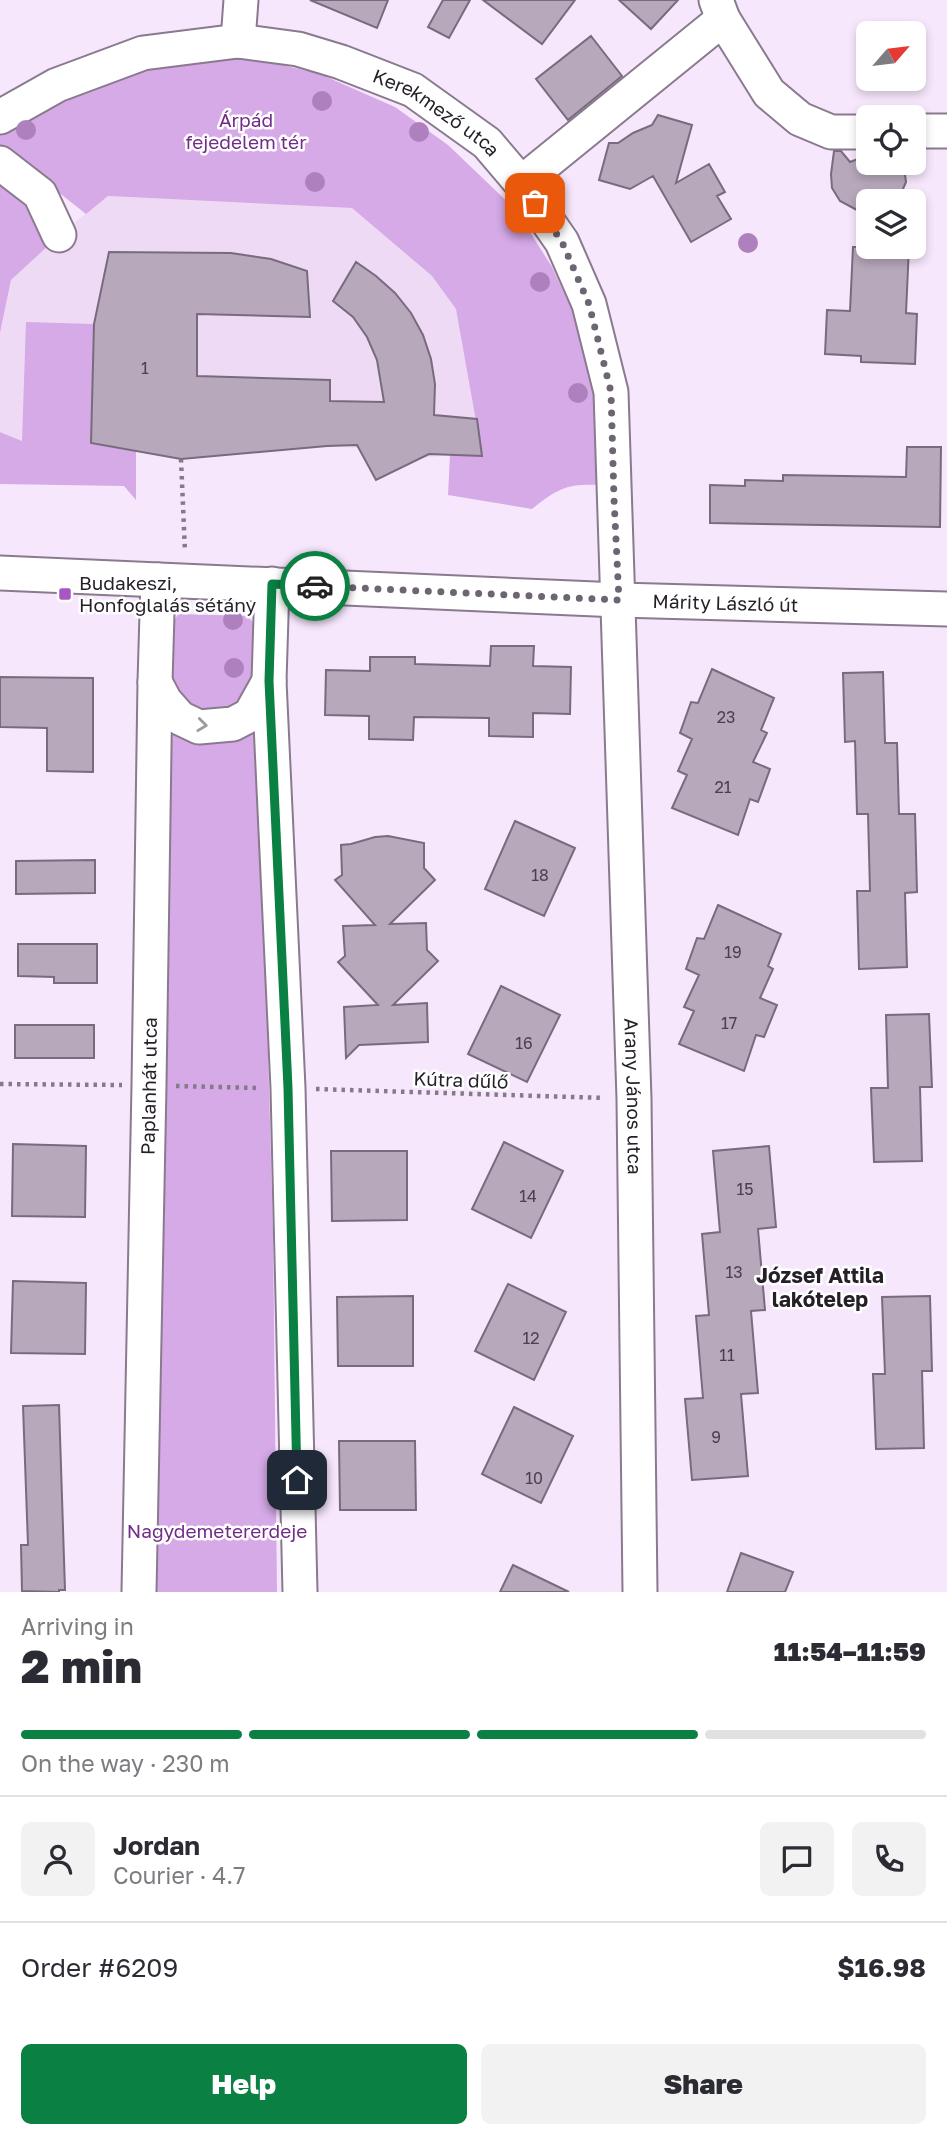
<!DOCTYPE html>
<meta charset="utf-8">
<style>
:root{--surface:#fff;--page:#f2f2f3;--text:#2b2b33;--muted:#7c7c81;--line:#e1e1e2;--accent:#0b8043}
body{margin:0;font-family:"Golos Text",sans-serif;background:var(--page);color:var(--text);height:100vh;display:flex;flex-direction:column;font-size:26px;white-space:nowrap}
*{box-sizing:border-box;margin:0}
p{font-size:23px;color:var(--muted)}
.icon{flex:none;width:38px;height:38px;fill:none;stroke:currentColor;stroke-width:2;stroke-linecap:round;stroke-linejoin:round}
.map{position:relative;height:1592px;overflow:hidden}
.details{display:flex;flex-direction:column;background:var(--surface);flex:1}
.details>*{flex:none}
.needle{width:46px;rotate:62deg}
.controls{position:absolute;left:856px;top:21px;display:grid;gap:14px}
.controls a{display:grid;place-items:center;width:70px;height:70px;border-radius:10px;background:var(--surface);box-shadow:0 4px 10px #0003;font-size:35px}
.pin{position:absolute;display:grid;place-items:center;width:60px;height:60px;color:#fff;margin:-30px;border-radius:14px;box-shadow:0 4px 10px #0006}
.courier{position:absolute;display:grid;place-items:center;width:70px;height:70px;margin:-35px;border:5px solid #0b8043;border-radius:50%;background:#fff;color:#222;box-shadow:0 2px 9px #0007}
.overview em{font-style:normal;font-weight:800}
.overview div{display:flex;flex-direction:column-reverse}
.overview{display:flex;align-items:center;justify-content:space-between;height:119px;padding:0 21px}
h1{font-size:46px;font-weight:800;line-height:52px}
.bar{display:grid;grid-template-columns:repeat(4,1fr);gap:10px 7px;align-content:center;height:84px;padding:0 21px}
.bar i{height:9px;border-radius:5px;background:var(--line)}
.bar .selected{background:var(--accent)}
.bar p{grid-column:span 4}
.line{display:flex;align-items:center;gap:18px;padding:0 21px;border-top:2px solid var(--line)}
.line div{flex:1}
.round{display:grid;place-items:center;flex:none;width:74px;height:74px;border-radius:10px;background:var(--page)}
.cta{display:flex;gap:14px;margin-top:auto;padding:14px 21px}
.cta a{flex:1;height:80px;border-radius:10px;background:var(--accent);color:#fff;font-size:28px;font-weight:800;line-height:80px;text-align:center}
.cta a+a{background:var(--page);color:var(--text)}
.map>svg:first-child{display:block}
.built{fill:#efdaf6}
.green{fill:#d6a9e7}
.building{fill:#b7a8bc;stroke:#796b7e;stroke-width:2}
.lines{fill:none;stroke-linecap:round;stroke-linejoin:round}
.minor-casing{stroke:#897a8e;stroke-width:37}
.path{stroke:#847a88;stroke-width:4.5;stroke-dasharray:3.5 5;stroke-linecap:butt}
.minor{stroke:#fff;stroke-width:33}
.tree{fill:#ae80bd}
.oneway{stroke:#9d9a9e}
.done{stroke:#6e6572;stroke-width:7;stroke-dasharray:0 12.6}
.route{stroke:#0b8043;stroke-width:9}
.poi-dot{fill:#a956c5;stroke:#fff;stroke-width:2.5}
.labels{text-anchor:middle;stroke-width:5;stroke-linejoin:round;paint-order:stroke}
.number-label{font-size:16px;fill:#4a414c}
.street-label{font-size:19px;fill:#251f27;stroke:#fff}
.park-label{font-size:19px;fill:#722b88;stroke:#fff}
.poi-label{font-size:19px;fill:#251f27;stroke:#fff;text-anchor:start}
.neighbourhood-label{font-size:21px;font-weight:bold;fill:#251f27;stroke:#fff}
</style>
<div class="map">
<svg width="947" height="1592" viewBox="0 0 947 1592">
<rect width="100%" height="100%" fill="#f7e7fd"/>
<!-- built -->
<path class="built" d="M108,196L352,208L432,276L456,308L482,456L450,455L421,458L376,480L358,448L327,446L181,459L91,443L22,441L0,432V333L11,280L59,235Z"/>
<!-- green -->
<path class="green" d="M253,58L320,74L395,107L448,145L516,210L552,267L581,330L596,394L600,485C566,484 559,488 532,509L448,495L450,455H482L456,309L432,276L352,208L108,196L86,214L0,146V129L116,76L193,62Z
M0,180L31,205L49,245L11,280L0,333Z
M26,322L94,324L91,443L136,451V500L124,486L0,484V432L22,441Z
M178,614L248,616L257,628L258,682L243,704L206,716L172,696L169,630Z
M171,718L259,720L273,1233L277,1592H154Z"/>
<!-- building -->
<path class="building" d="M310,0H388L377,28Z
M443,0H470L449,38L428,27Z
M483,0H575L542,44Z
M619,0H678L651,29Z
M591,36L622,76L568,120L536,79Z
M658,115L692,125L676,183L709,164L725,192L717,196L731,219L691,242L653,176L630,189L599,180L609,143H618L633,133L652,125Z
M834,151H841L850,162L868,155V163H895L904,167L906,182L900,196L890,195L883,201H868V216L840,201L832,188L831,174Z
M853,247H909L906,313L917,314L915,364L861,362V356L825,354L827,310L850,311Z
M109,252L231,253L271,259L307,271L310,317L197,314V376L330,380V401L384,402L377,360L367,337L353,317L333,301L356,262L376,276L395,293L411,313L423,335L431,359L435,384L434,415L477,419L482,456L429,454L376,480L357,445L327,446L181,459L91,443L94,324Z
M907,447H941L940,527L710,523V485L745,486V480L783,481V475L906,477Z
M491,646H534L533,666L571,667L570,714L533,713V737L489,736V718L414,717L413,740L369,739V716L325,715L326,670L370,671V657H415V664L490,666Z
M712,669L774,698L761,730L767,733L753,762L770,769L758,802L750,799L738,835L672,808L687,775L678,771L692,739L680,733L691,702L698,703Z
M883,672L885,743H897L899,814H915L917,892L905,893L907,967L859,969L857,891H870L868,814H857L855,741L845,742L843,673Z
M0,677L93,678V772L47,771V728L0,727Z
M515,821L575,848L544,916L485,889Z
M388,836L424,843V868L435,880L390,924L426,923L427,950L438,961L393,1005L427,1003L428,1042L359,1045L346,1058L344,1007L378,1005L338,962L345,956L343,926L375,925L335,880L342,875L341,845L351,844L375,837Z
M95,860V893L16,894V861Z
M718,905L781,934L768,966L773,969L760,998L777,1005L764,1037L756,1035L744,1071L679,1044L694,1011L684,1007L699,975L686,969L697,938L704,939Z
M18,944H97V983H54V977L18,976Z
M501,986L560,1015L527,1082L468,1054Z
M929,1014L932,1087H920L922,1161L874,1162L871,1088H888L886,1015Z
M15,1025H94V1058H15Z
M504,1142L563,1171L531,1238L472,1209Z
M13,1144L86,1146L85,1217L12,1216Z
M769,1146L776,1227L758,1229L765,1310L751,1311L758,1393L741,1394L748,1476L692,1480L685,1399L703,1398L696,1316L709,1315L702,1234L720,1232L713,1151Z
M331,1151H407V1220L332,1221Z
M13,1281L86,1283L85,1354L11,1353Z
M508,1284L566,1312L534,1380L475,1351Z
M413,1296V1366H338L337,1297Z
M930,1296L932,1371H922L924,1448L876,1449L873,1374H885L882,1297Z
M59,1405L65,1590H59V1592L22,1591L21,1545H28L23,1406Z
M514,1407L573,1436L541,1503L482,1474Z
M339,1441H415L416,1510H340Z
M741,1553L793,1572L785,1592H727Z
M513,1565L569,1592H500Z"/>
<g class="lines">
<defs>
<g id="minor">
<path d="M716,0L723,19L769,93L800,119L831,132H868"/>
<path d="M238,41L241,0"/>
<path id="s1" d="M0,117L57,85L143,53L238,41L298,49L341,62L413,90L487,143L521,183L562,242L589,304L611,392L634,1099L640,1592"/>
<path d="M914,131H947"/>
<path d="M0,163L40,194L59,235"/>
<path d="M521,183L723,19"/>
<path id="s2" d="M0,573L619,600L947,609"/>
<path d="M272,584L269,681L288,1088L300,1592"/>
<path d="M155,682L165,701L180,718L199,727L233,724L250,715L269,681"/>
<path id="s3" d="M139,1592L149,1085L155,682L158,580"/>
</g>
</defs>
<!-- minor casing -->
<use href="#minor" class="minor-casing"/>
<!-- path -->
<path class="path" d="M181,459L185,552
M0,1084L122,1085
M176,1086L258,1088
M316,1089L604,1098"/>
<!-- minor -->
<use href="#minor" class="minor"/>
</g>
<!-- trees -->
<g class="tree">
<circle cx="322" cy="101" r="10"/>
<circle cx="26" cy="130" r="10"/>
<circle cx="419" cy="132" r="10"/>
<circle cx="315" cy="182" r="10"/>
<circle cx="748" cy="243" r="10"/>
<circle cx="540" cy="282" r="10"/>
<circle cx="578" cy="393" r="10"/>
<circle cx="233" cy="620" r="10"/>
<circle cx="234" cy="668" r="10"/>
</g>
<!-- one-way arrows -->
<defs><path id="oneway-chevron" d="M-2-3.5L2.5 0L-2 3.5" fill="none" stroke-width="1.6" stroke-linecap="round" stroke-linejoin="round" transform="scale(1.75)"/></defs>
<use class="oneway" href="#oneway-chevron" transform="translate(202 725) rotate(7)"/>
<g class="lines">
<!-- done -->
<path class="done" d="M315,586L619,600L614,499L611,392L589,304L562,242L535,203"/>
<!-- route -->
<path class="route" d="M297,1480L288,1088L269,681L272,584L315,586"/>
</g>
<!-- markers -->
<rect class="poi-dot" x="58" y="587" width="14" height="14" rx="3.5"/>
<g class="labels">
<!-- number labels -->
<g class="number-label">
<text x="145" y="374">1</text>
<text x="726" y="723">23</text>
<text x="723" y="793">21</text>
<text x="540" y="881">18</text>
<text x="733" y="958">19</text>
<text x="729" y="1029">17</text>
<text x="524" y="1049">16</text>
<text x="745" y="1195">15</text>
<text x="528" y="1202">14</text>
<text x="734" y="1278">13</text>
<text x="531" y="1344">12</text>
<text x="727" y="1361">11</text>
<text x="716" y="1443">9</text>
<text x="534" y="1484">10</text>
</g>
<!-- street labels -->
<g class="street-label">
<text dy="7" stroke="none"><textPath href="#s1" startOffset="467">Kerekmező utca</textPath></text>
<text dy="7" stroke="none"><textPath href="#s2" startOffset="726">Márity László út</textPath></text>
<text transform="translate(461 1080) rotate(2)" y="7">Kútra dűlő</text>
<text dy="7" stroke="none"><textPath href="#s3" startOffset="506">Paplanhát utca</textPath></text>
<text dy="7" stroke="none"><textPath href="#s1" startOffset="1514">Arany János utca</textPath></text>
</g>
<!-- park labels -->
<g class="park-label">
<text x="246" y="127">Árpád<tspan x="246" dy="22">fejedelem tér</tspan></text>
<text x="217" y="1538">Nagydemetererdeje</text>
</g>
<!-- poi labels -->
<g class="poi-label">
<text x="79" y="590">Budakeszi,<tspan x="79" dy="22">Honfoglalás sétány</tspan></text>
</g>
<!-- neighbourhood labels -->
<g class="neighbourhood-label">
<text x="820" y="1283">József Attila<tspan x="820" dy="24">lakótelep</tspan></text>
</g>
</g>
</svg>
<div class="controls">
<a><svg class="needle" viewBox="-14 -14 28 28"><path d="M0-13l5 13h-10z" fill="#e53935"/><path d="M0 13l5-13h-10z" fill="#7c7c81"/></svg></a>
<a><svg class="icon" aria-label="locate" viewBox="0 0 24 24"><circle cx="12" cy="12" r="6"/><path d="M12 2v4M12 18v4M2 12h4M18 12h4"/></svg></a>
<a><svg class="icon" aria-label="layers" viewBox="0 0 24 24"><path d="M12 4l9 5-9 5-9-5zM3 14l9 5 9-5"/></svg></a>
</div>
<div class="pin" style="left:535px;top:203px;background:#ea580c"><svg class="icon" aria-label="bag" viewBox="0 0 24 24"><path d="M5 8h14l-1 12H6zM9 8a3 3 0 0 1 6 0"/></svg></div>
<div class="pin" style="left:297px;top:1480px;background:#1f2937"><svg class="icon" aria-label="home" viewBox="0 0 24 24"><path d="M3 11l9-7 9 7M6 9v11h12V9"/></svg></div>
<div class="courier" style="left:315px;top:586px"><svg class="icon" aria-label="car" viewBox="0 0 24 24"><path d="M5 17H2v-5l4-1 3-4h7l3 4 3 1v5h-3M9 17h6M6 11h13"/><circle cx="7" cy="17" r="2"/><circle cx="17" cy="17" r="2"/></svg></div>
</div>
<section class="details">
<div class="overview"><div><h1>2 min</h1><p>Arriving in</p></div><em>11:54–11:59</em></div>
<div class="bar"><i class="selected"></i><i class="selected"></i><i class="selected"></i><i></i><p>On the way · 230 m</p></div>
<div class="line" style="height:126px"><a class="round"><svg class="icon" aria-label="person" viewBox="0 0 24 24"><circle cx="12" cy="8" r="4"/><path d="M4 21q1-7 8-7t8 7"/></svg></a><div><b>Jordan</b><p>Courier · 4.7</p></div><a class="round"><svg class="icon" aria-label="chat" viewBox="0 0 24 24"><path d="M4 5h16v11H9l-5 4z"/></svg></a><a class="round"><svg class="icon" aria-label="phone" viewBox="0 0 24 24"><path d="M5 4h4l2 5-3 2q2 4 5 5l2-3 5 2v4C11 20 4 13 5 4z"/></svg></a></div>
<div class="line" style="height:91px"><div>Order #6209</div><b>$16.98</b></div>
<div class="cta"><a>Help</a><a>Share</a></div>
</section>
